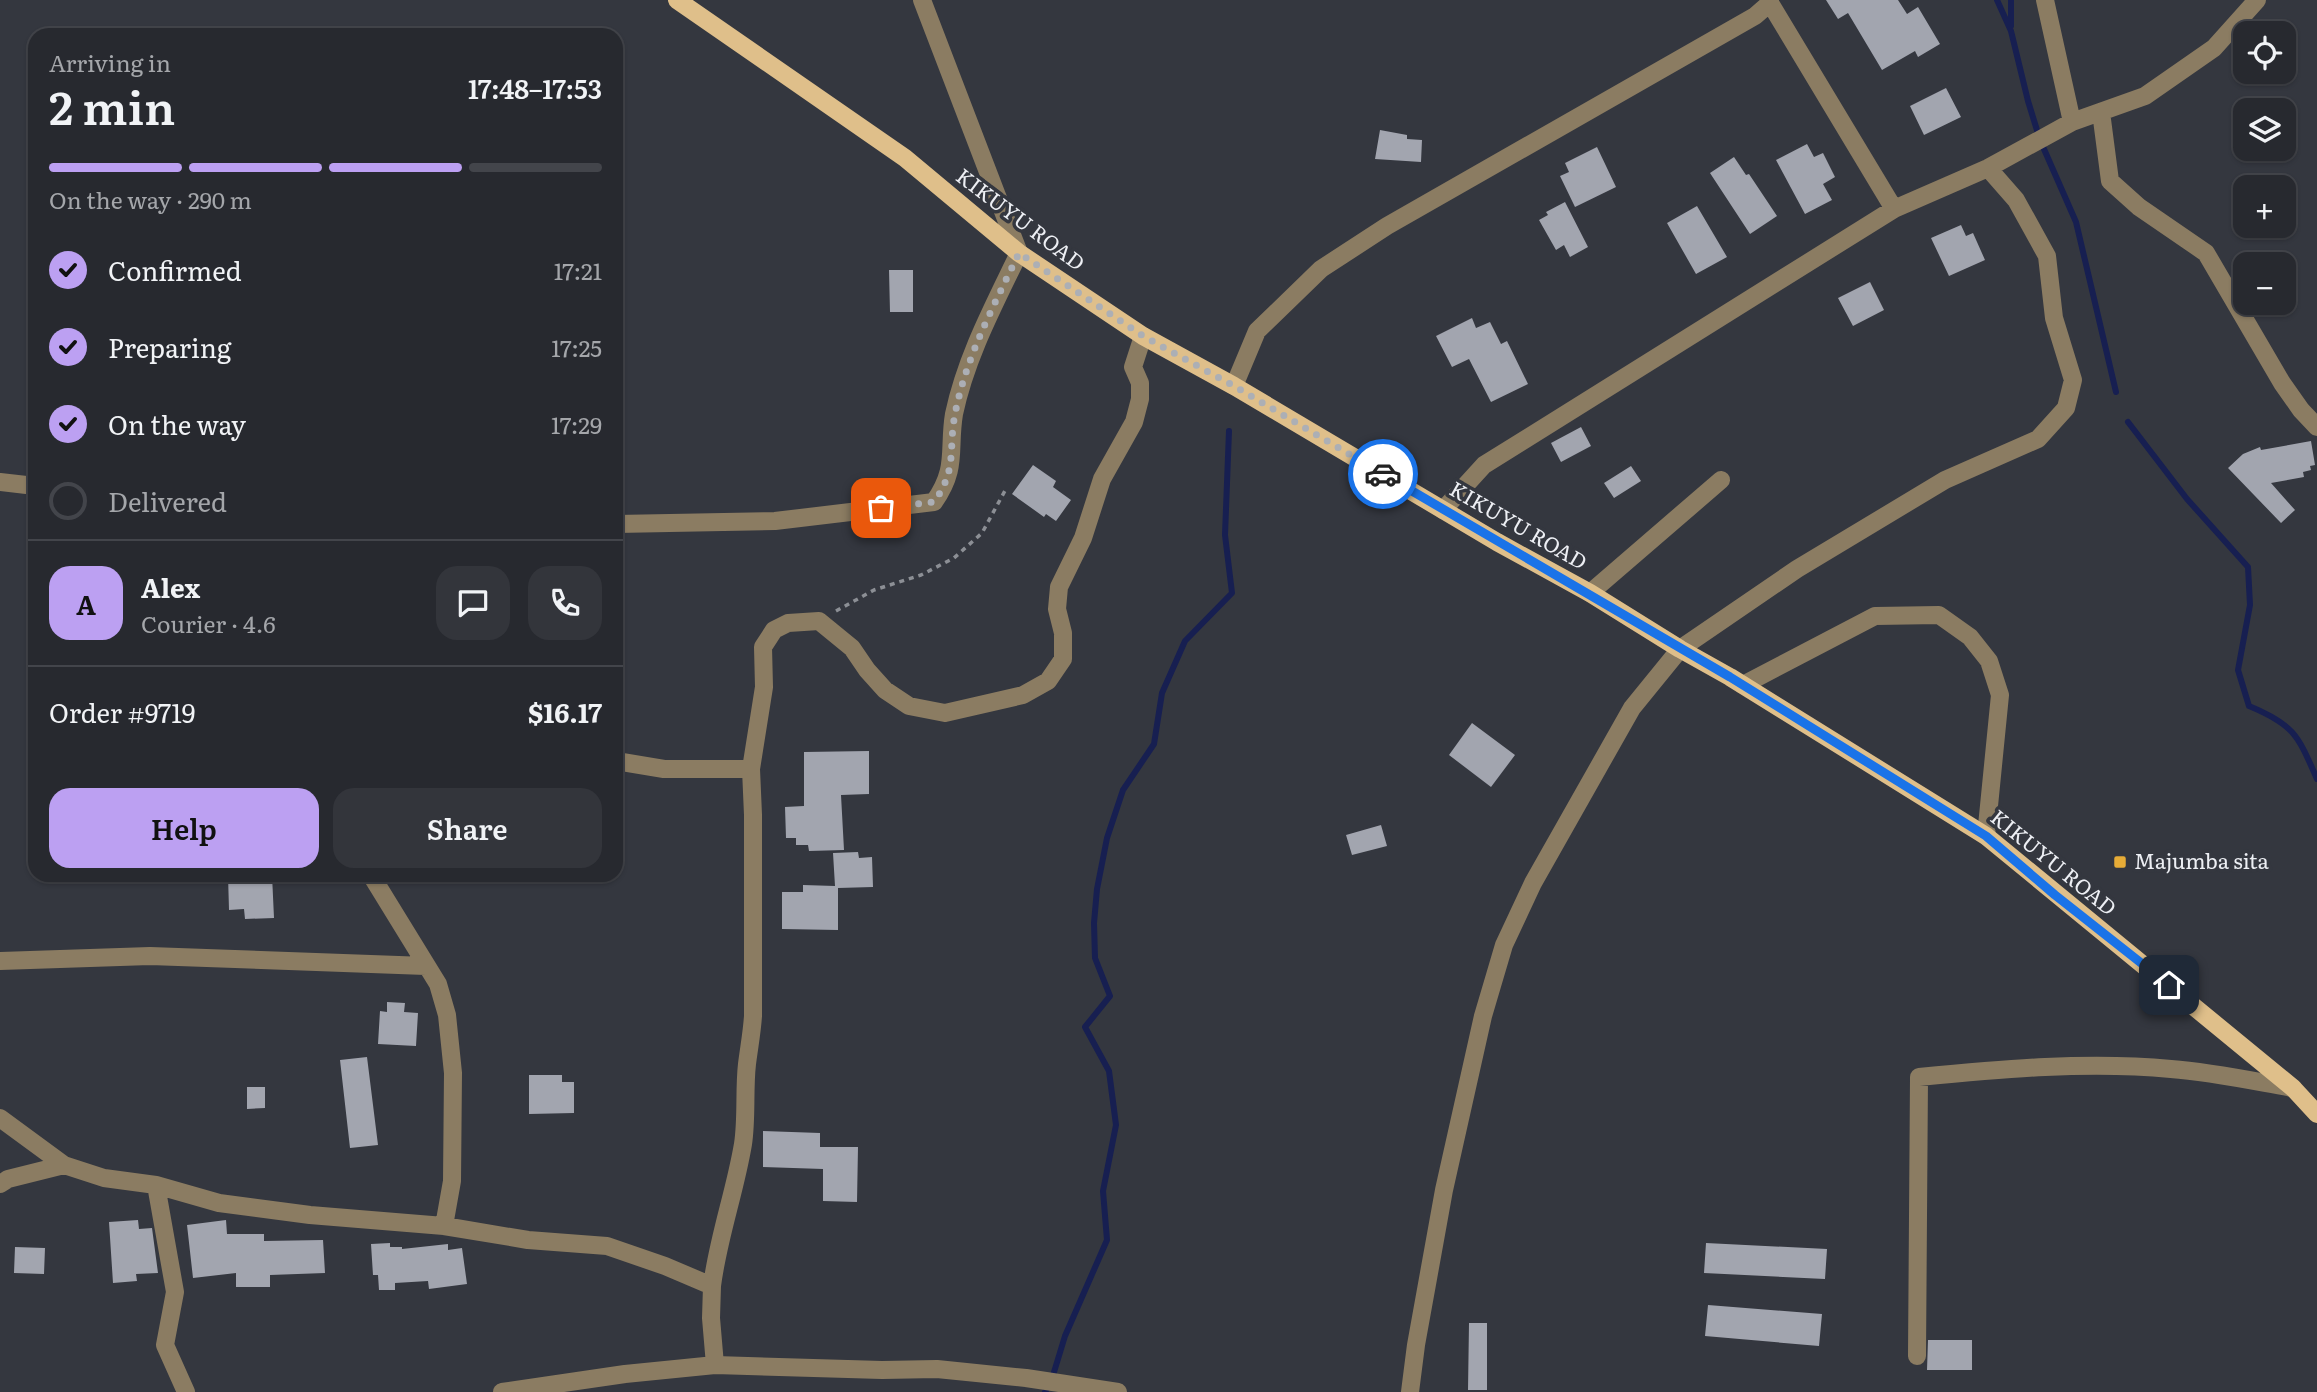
<!DOCTYPE html>
<meta charset="utf-8">
<style>
:root{--surface:#27292f;--page:#33353b;--text:#f1f3f6;--muted:#a4a6aa;--line:#43454b;--accent:#bca0f2}
body{margin:0;font-family:Literata,serif;background:var(--page);color:var(--text);height:100vh;display:flex;flex-direction:column;font-size:26px;white-space:nowrap}
*{box-sizing:border-box;margin:0}
p{font-size:23px;color:var(--muted)}
.icon{flex:none;width:38px;height:38px;fill:none;stroke:currentColor;stroke-width:2;stroke-linecap:round;stroke-linejoin:round}
.map{position:relative;flex:1;overflow:hidden}
.drawer{position:absolute;left:28px;top:28px;width:595px;height:854px;display:flex;flex-direction:column;background:var(--surface);border-radius:21px;box-shadow:0 2px 5px #0004,0 0 0 2px var(--line)}
.drawer>*{flex:none}
.buttons{position:absolute;left:2233px;top:21px;display:grid;gap:14px}
.buttons a{display:grid;place-items:center;width:63px;height:63px;border-radius:14px;background:var(--surface);box-shadow:0 2px 5px #0004,0 0 0 2px var(--line);font-size:35px}
.pin{position:absolute;display:grid;place-items:center;width:60px;height:60px;color:#fff;margin:-30px;border-radius:14px;box-shadow:0 4px 10px #0006}
.courier{position:absolute;display:grid;place-items:center;width:70px;height:70px;margin:-35px;border:5px solid #1a73e8;border-radius:50%;background:#fff;color:#222;box-shadow:0 2px 9px #0007}
.headline em{font-style:normal;font-weight:600}
.headline div{display:flex;flex-direction:column-reverse}
.headline{display:flex;align-items:center;justify-content:space-between;height:119px;padding:0 21px}
h1{font-size:46px;font-weight:600;line-height:52px}
.bar{display:grid;grid-template-columns:repeat(4,1fr);gap:10px 7px;align-content:center;height:84px;padding:0 21px}
.bar i{height:9px;border-radius:5px;background:var(--line)}
.bar .current{background:var(--accent)}
.bar p{grid-column:span 4}
.line{display:flex;align-items:center;gap:18px;padding:0 21px;border-top:2px solid var(--line)}
.line div{flex:1}
.round{display:grid;place-items:center;flex:none;width:74px;height:74px;border-radius:21px;background:var(--page)}
ol{padding:0 21px;list-style:none}
li{display:flex;align-items:center;gap:21px;height:77px}
li p{margin-inline-start:auto}
li .icon{padding:7px;border-radius:50%;background:var(--accent);color:#111;stroke-width:4}
li:last-child{color:var(--muted)}
li i{width:38px;height:38px;border:4px solid var(--line);border-radius:50%}
.action{display:flex;gap:14px;margin-top:auto;padding:14px 21px}
.action a{flex:1;height:80px;border-radius:21px;background:var(--accent);color:#111;font-size:28px;font-weight:600;line-height:80px;text-align:center}
.action a+a{background:var(--page);color:var(--text)}
.map>svg:first-child{display:block}
.lines{fill:none;stroke-linecap:round;stroke-linejoin:round}
.stream{stroke:#171f51;stroke-width:6}
.building{fill:#a2a5af}
.path{stroke:#8c8f95;stroke-width:3.5;stroke-dasharray:5 5;stroke-linecap:butt}
.minor{stroke:#8b7c62;stroke-width:18}
.major{stroke:#dfbf8a;stroke-width:18}
.done{stroke:#acafb5;stroke-width:7;stroke-dasharray:0 12.6}
.route{stroke:#1a73e8;stroke-width:9}
.poi-dot{fill:#e7ac37;stroke:#34373f;stroke-width:2.5}
.labels{text-anchor:middle;stroke-width:7;stroke-linejoin:round;paint-order:stroke}
.street-label{font-size:21px;fill:#edeff4;stroke:#34373f}
.poi-label{font-size:21px;fill:#edeff4;stroke:#34373f;text-anchor:start}
</style>
<div class="map">
<svg width="2317" height="1392" viewBox="0 0 2317 1392">
<rect width="100%" height="100%" fill="#34373f"/>
<g class="lines">
<!-- stream -->
<path class="stream" d="M1997,0L2011,31L2028,101L2040,140L2076,222L2116,392
M2011,0V26
M2128,422L2187,499L2248,567L2250,605L2238,670L2249,706C2295,725 2298,736 2317,779
M1045,1392L1051,1382L1065,1336L1107,1240L1103,1191L1116,1125L1109,1071L1085,1027L1110,996L1095,958L1094,923L1097,889L1107,838L1123,790L1154,744L1162,693L1185,641L1232,593L1225,535L1229,431"/>
</g>
<!-- building -->
<path class="building" d="M1826,0H1898L1907,14L1918,7L1940,44L1918,57L1915,51L1882,70L1848,13L1838,19Z
M1946,88L1961,117L1924,135L1910,106Z
M1380,130L1407,135V139L1422,140L1421,162L1375,159Z
M1807,144L1814,157L1823,153L1835,177L1823,184L1832,200L1805,214L1776,160Z
M1597,147L1616,187L1575,207L1560,176L1569,172L1565,163Z
M1734,157L1746,175L1749,174L1777,216L1750,234L1710,173Z
M1565,202L1588,247L1570,257L1564,245L1556,250L1539,220L1548,215L1546,212Z
M1697,206L1727,257L1696,274L1667,223Z
M1961,225L1966,236L1973,233L1985,260L1949,276L1931,238Z
M889,270H913V312H890Z
M1870,282L1884,310L1853,326L1838,298Z
M1472,318L1476,328L1490,322L1501,344L1507,341L1528,384L1491,402L1469,359L1452,367L1436,336Z
M1581,427L1591,446L1561,462L1551,443Z
M2311,441L2315,465L2310,466L2311,470L2303,472L2304,477L2271,483L2295,510L2281,523L2228,468L2243,454L2260,447L2261,450Z
M1033,465L1056,481L1053,487L1071,500L1056,521L1046,514L1044,517L1012,494Z
M1631,466L1641,481L1614,498L1604,483Z
M1472,723L1515,755L1491,787L1449,755Z
M869,751V794L841,795L844,850L809,851L808,845H796V838H786L785,807L804,806V752Z
M1381,825L1387,846L1352,855L1346,835Z
M858,852L859,858L872,857L873,887L838,888V930L782,929V892H803V885L835,886L833,853Z
M228,875H272L274,918L245,919L244,909L229,910Z
M387,1002L405,1003L404,1012L418,1013L416,1046L378,1044L380,1011L387,1012Z
M367,1057L378,1145L350,1148L340,1060Z
M529,1075H562V1082H574V1113L529,1114Z
M247,1087H265V1108L247,1109Z
M763,1131L820,1133V1147H858L857,1202L823,1201V1169L763,1167Z
M138,1220L139,1229L152,1228L158,1273L136,1274L137,1281L113,1283L109,1222Z
M226,1220L227,1234H264V1241L323,1240L325,1273L270,1275V1287H236V1273L193,1278L187,1225Z
M390,1243V1247H402V1249L448,1244V1250L462,1248L467,1284L429,1289L428,1281L395,1283V1290H379L378,1275H373L371,1244Z
M1706,1243L1827,1249L1825,1279L1704,1273Z
M15,1247L45,1248L44,1274L14,1273Z
M1708,1305L1822,1314L1819,1346L1705,1336Z
M1469,1323H1487V1390H1468Z
M1928,1340H1972V1370H1927Z"/>
<g class="lines">
<!-- path -->
<path class="path" d="M836,611L874,590L921,575L954,558L982,533L1007,487"/>
<!-- minor -->
<path class="minor" d="M1770,0V3L1894,209
M2045,0L2072,122
M2101,112L2110,181L2139,207L2206,253L2282,383L2301,410L2317,427
M1234,386L1257,331L1321,269L1387,226L1755,16L1770,3
M0,482L35,486
M1443,510L1484,465L1894,209L1988,168L2072,122L2145,96L2214,48L2257,0
M616,524L775,521L934,502C958,468 948,450 954,414C966,357 994,305 1019,253L922,0
M1590,593L1721,480
M1743,685L1875,616L1939,615L1970,637L1989,661L2000,695L1986,836
M616,761L664,769H751
M371,875L438,984L447,1015L453,1073L452,1181L444,1226
M0,961L150,956L426,966
M0,1118L64,1165
M0,1184L8,1179L64,1165L104,1178L156,1185L219,1203L310,1215L444,1226L528,1240L607,1246L665,1266L712,1286L711,1318L715,1365L882,1370L937,1369L1026,1378L1118,1392
M156,1185L175,1292L165,1345L186,1392
M712,1286C718,1238 735,1192 743,1144C747,1118 744,1090 747,1064C749,1048 752,1032 753,1016V815L751,769L764,687L763,647L774,630L788,623L819,621L852,648L867,670L885,690L909,706L945,713L1023,695L1048,681L1063,659V633L1057,609L1059,587L1083,538L1102,479L1134,422L1140,399V383L1133,367L1143,336
M1917,1356L1919,1077C2003,1069 2087,1061 2171,1069C2212,1072 2253,1081 2293,1088
M502,1392L625,1374L715,1365
M1410,1392L1416,1345L1444,1190L1483,1016L1504,945L1533,883L1632,708L1680,649L1797,569L1945,480L2038,439L2066,408L2073,380L2054,318L2047,256L2016,200L1988,168"/>
<!-- major -->
<path class="major" d="M677,0L905,158L1019,253L1143,336L1234,386L1497,542L1590,593L1680,649L1730,677L1986,836L2293,1088L2317,1114"/>
</g>
<g class="lines">
<!-- done -->
<path class="done" d="M881,508L934,502C958,468 948,450 955,414C966,357 994,305 1019,253L1143,336L1234,386L1383,474"/>
<!-- route -->
<path class="route" d="M1383,474L1730,677L1986,836L2055,895L2169,985"/>
</g>
<!-- markers -->
<rect class="poi-dot" x="2113" y="855" width="14" height="14" rx="3.5"/>
<g class="labels">
<!-- street labels -->
<g class="street-label">
<text transform="translate(1020 220) rotate(37)" y="7">KIKUYU ROAD</text>
<text transform="translate(1518 526) rotate(30)" y="7">KIKUYU ROAD</text>
<text transform="translate(2053 863) rotate(39)" y="7">KIKUYU ROAD</text>
</g>
<!-- poi labels -->
<g class="poi-label">
<text x="2134" y="869">Majumba sita</text>
</g>
</g>
</svg>
<div class="buttons">
<a><svg class="icon" aria-label="locate" viewBox="0 0 24 24"><circle cx="12" cy="12" r="6"/><path d="M12 2v4M12 18v4M2 12h4M18 12h4"/></svg></a>
<a><svg class="icon" aria-label="layers" viewBox="0 0 24 24"><path d="M12 4l9 5-9 5-9-5zM3 14l9 5 9-5"/></svg></a>
<a>+</a>
<a>−</a>
</div>
<div class="pin" style="left:881px;top:508px;background:#ea580c"><svg class="icon" aria-label="bag" viewBox="0 0 24 24"><path d="M5 8h14l-1 12H6zM9 8a3 3 0 0 1 6 0"/></svg></div>
<div class="pin" style="left:2169px;top:985px;background:#1f2937"><svg class="icon" aria-label="home" viewBox="0 0 24 24"><path d="M3 11l9-7 9 7M6 9v11h12V9"/></svg></div>
<div class="courier" style="left:1383px;top:474px"><svg class="icon" aria-label="car" viewBox="0 0 24 24"><path d="M5 17H2v-5l4-1 3-4h7l3 4 3 1v5h-3M9 17h6M6 11h13"/><circle cx="7" cy="17" r="2"/><circle cx="17" cy="17" r="2"/></svg></div>
<section class="drawer">
<div class="headline"><div><h1>2 min</h1><p>Arriving in</p></div><em>17:48–17:53</em></div>
<div class="bar"><i class="current"></i><i class="current"></i><i class="current"></i><i></i><p>On the way · 290 m</p></div>
<ol>
<li><svg class="icon" aria-label="check" viewBox="0 0 24 24"><path d="M5 12l5 5 9-10"/></svg>Confirmed<p>17:21</p></li>
<li><svg class="icon" aria-label="check" viewBox="0 0 24 24"><path d="M5 12l5 5 9-10"/></svg>Preparing<p>17:25</p></li>
<li><svg class="icon" aria-label="check" viewBox="0 0 24 24"><path d="M5 12l5 5 9-10"/></svg>On the way<p>17:29</p></li>
<li><i></i>Delivered</li>
</ol>
<div class="line" style="height:126px"><b class="round" style="background:var(--accent);color:#111">A</b><div><b>Alex</b><p>Courier · 4.6</p></div><a class="round"><svg class="icon" aria-label="chat" viewBox="0 0 24 24"><path d="M4 5h16v11H9l-5 4z"/></svg></a><a class="round"><svg class="icon" aria-label="phone" viewBox="0 0 24 24"><path d="M5 4h4l2 5-3 2q2 4 5 5l2-3 5 2v4C11 20 4 13 5 4z"/></svg></a></div>
<div class="line" style="height:91px"><div>Order #9719</div><b>$16.17</b></div>
<div class="action"><a>Help</a><a>Share</a></div>
</section>
</div>
